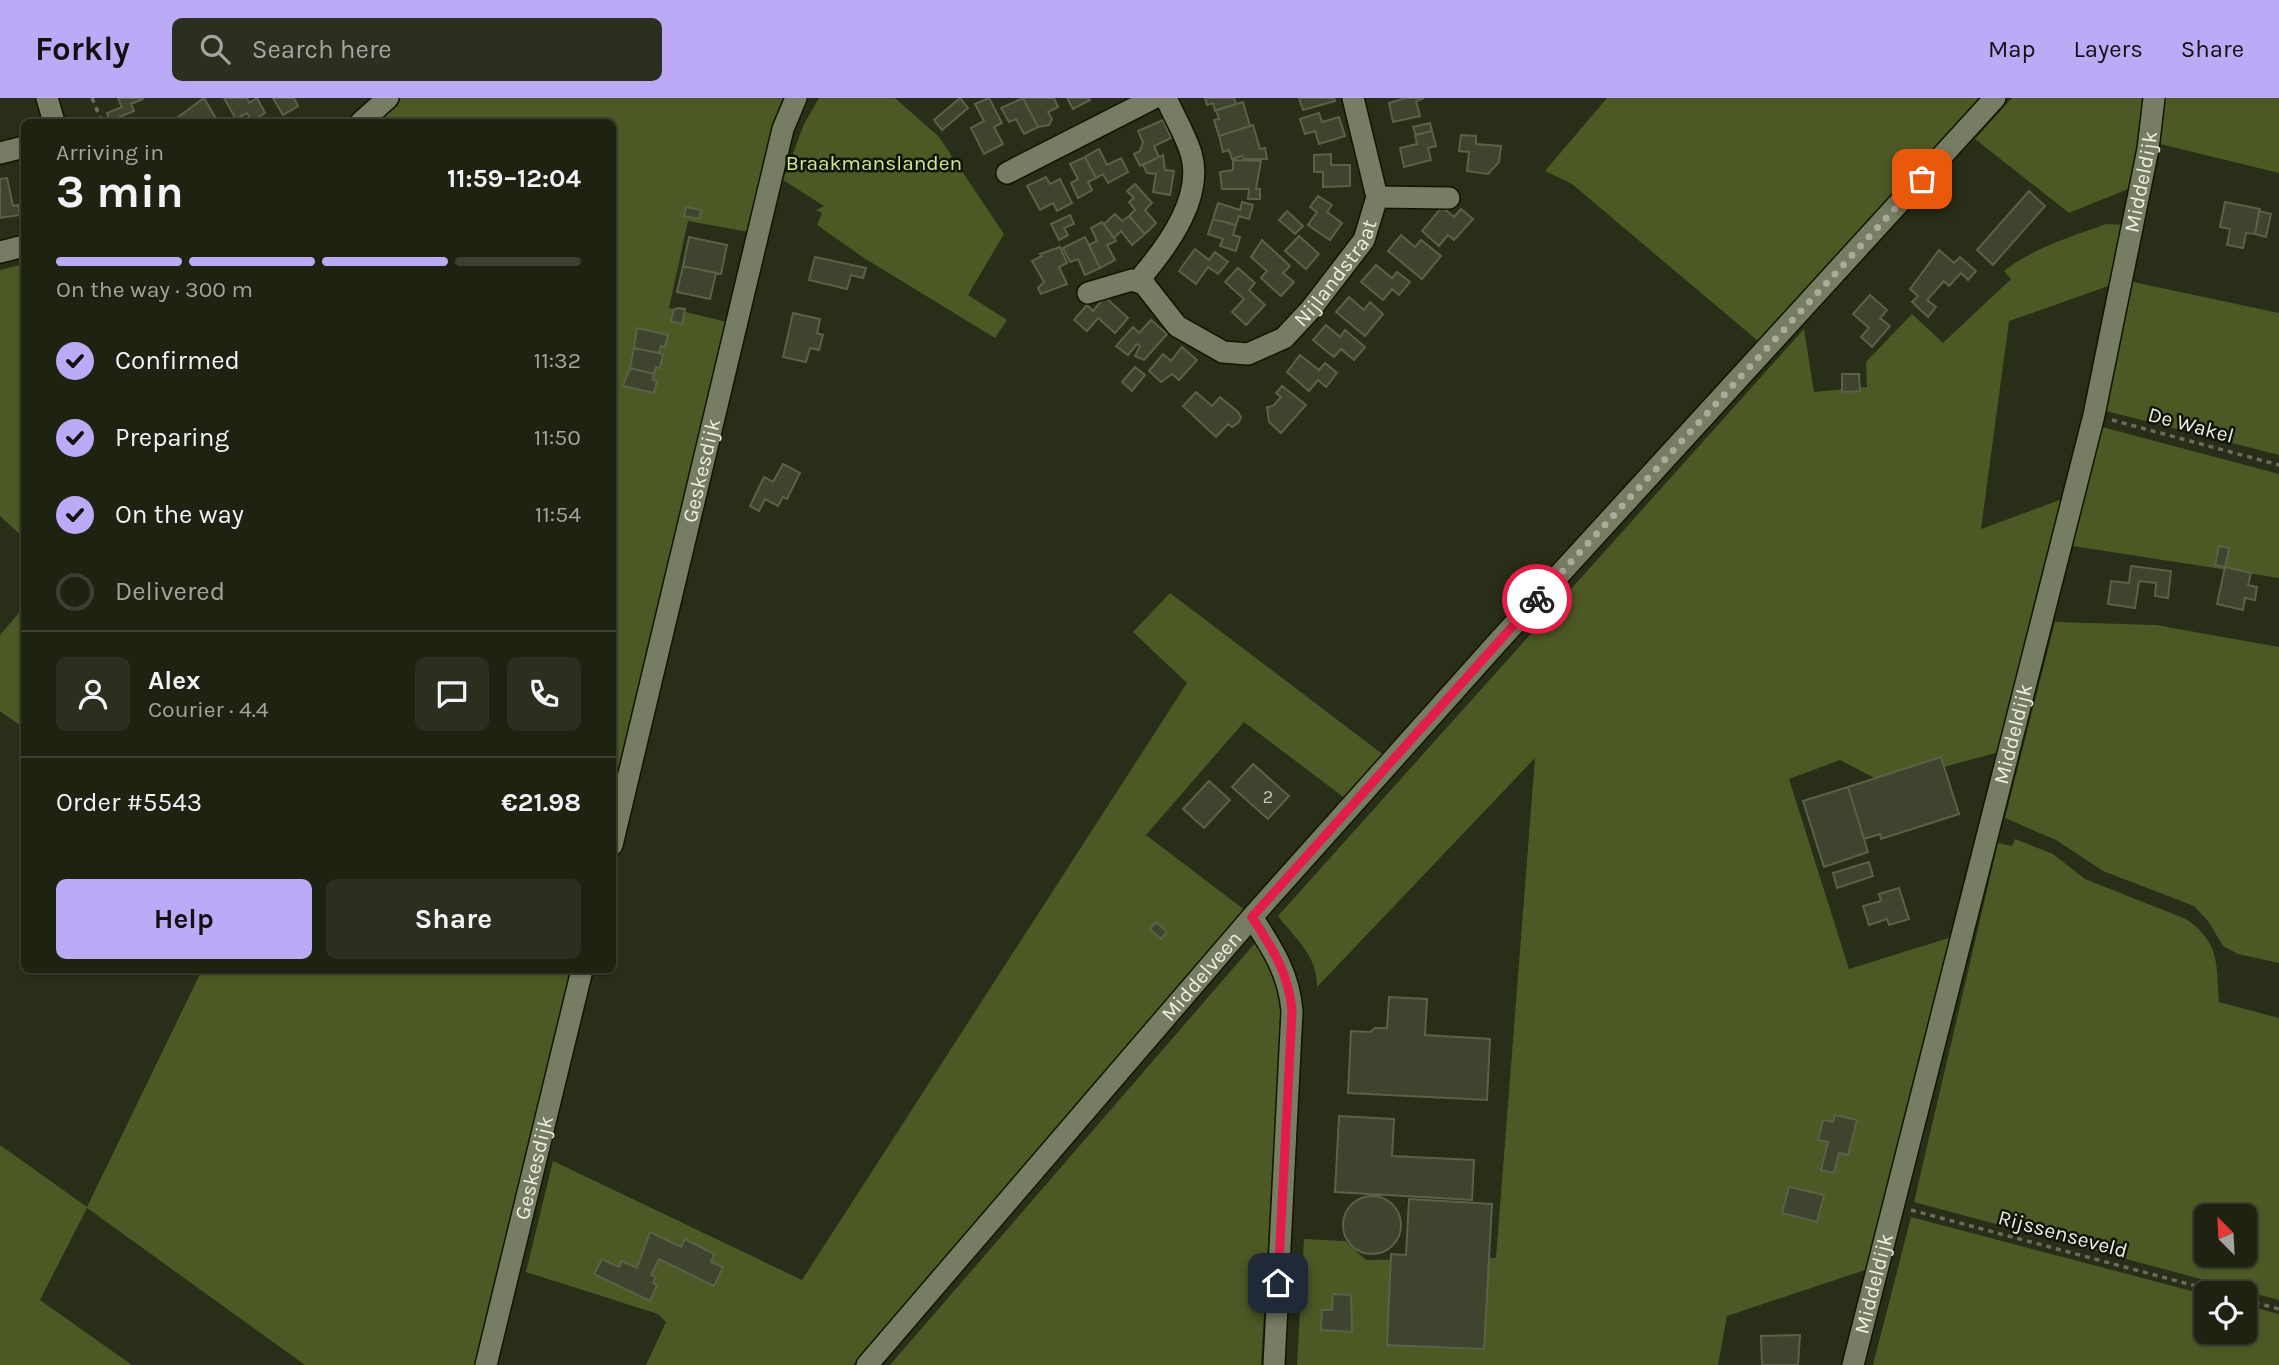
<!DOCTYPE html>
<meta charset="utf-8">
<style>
:root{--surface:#1e2211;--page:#2b2f1f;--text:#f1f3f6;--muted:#a1a49f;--line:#3c3f31;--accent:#bcaaf6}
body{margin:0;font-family:Karla,sans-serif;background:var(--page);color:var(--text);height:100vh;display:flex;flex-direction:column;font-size:26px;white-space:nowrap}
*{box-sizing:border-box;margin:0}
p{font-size:23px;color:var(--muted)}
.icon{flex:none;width:38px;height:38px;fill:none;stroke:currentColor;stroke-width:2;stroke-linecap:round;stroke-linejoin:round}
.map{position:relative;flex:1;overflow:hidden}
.side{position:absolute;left:21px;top:21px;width:595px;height:854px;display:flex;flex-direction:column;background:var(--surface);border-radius:10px;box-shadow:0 2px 5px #0004,0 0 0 2px var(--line)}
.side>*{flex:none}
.needle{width:46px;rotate:336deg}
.controls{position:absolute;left:2194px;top:1106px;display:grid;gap:14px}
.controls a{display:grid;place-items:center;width:63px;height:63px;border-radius:10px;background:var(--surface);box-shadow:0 2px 5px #0004,0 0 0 2px var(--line);font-size:35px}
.pin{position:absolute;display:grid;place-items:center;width:60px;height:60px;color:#fff;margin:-30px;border-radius:14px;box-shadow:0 4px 10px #0006}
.courier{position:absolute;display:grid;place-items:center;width:70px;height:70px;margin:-35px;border:5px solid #e11d48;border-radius:50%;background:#fff;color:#222;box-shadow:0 2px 9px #0007}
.overview em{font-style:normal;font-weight:700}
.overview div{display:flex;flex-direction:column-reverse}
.overview{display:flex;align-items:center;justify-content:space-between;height:119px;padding:0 35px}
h1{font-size:46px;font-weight:700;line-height:52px}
.bar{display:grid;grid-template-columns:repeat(4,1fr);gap:10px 7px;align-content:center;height:84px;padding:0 35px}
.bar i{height:9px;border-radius:5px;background:var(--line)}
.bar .active{background:var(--accent)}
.bar p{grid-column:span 4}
.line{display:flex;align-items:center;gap:18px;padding:0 35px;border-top:2px solid var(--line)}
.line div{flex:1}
.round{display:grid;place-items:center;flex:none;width:74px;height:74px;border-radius:10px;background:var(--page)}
ol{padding:0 35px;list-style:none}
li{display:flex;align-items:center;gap:21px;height:77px}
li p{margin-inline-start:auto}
li .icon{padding:7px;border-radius:50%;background:var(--accent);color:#111;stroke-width:4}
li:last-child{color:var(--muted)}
li i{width:38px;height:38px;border:4px solid var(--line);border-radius:50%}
.action{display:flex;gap:14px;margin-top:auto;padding:14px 35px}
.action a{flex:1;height:80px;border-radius:10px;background:var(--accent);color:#111;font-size:28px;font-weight:700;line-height:80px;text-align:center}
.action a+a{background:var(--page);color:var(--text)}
header{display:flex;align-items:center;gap:42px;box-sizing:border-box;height:98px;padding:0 35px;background:var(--accent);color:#111}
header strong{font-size:33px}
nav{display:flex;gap:38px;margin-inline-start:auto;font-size:24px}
.search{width:490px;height:63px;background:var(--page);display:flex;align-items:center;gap:18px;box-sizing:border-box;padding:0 24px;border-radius:10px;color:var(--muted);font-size:26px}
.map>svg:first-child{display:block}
.green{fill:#4d5924;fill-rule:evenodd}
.building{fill:#3e442d;stroke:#5b6148;stroke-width:2}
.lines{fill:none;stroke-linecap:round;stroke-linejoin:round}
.minor-casing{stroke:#111602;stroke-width:24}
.path{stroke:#696e5a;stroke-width:3.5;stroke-dasharray:5 5;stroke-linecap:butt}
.minor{stroke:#767d63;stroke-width:21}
.done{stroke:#a7ac9b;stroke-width:7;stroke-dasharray:0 12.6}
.route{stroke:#e11d48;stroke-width:9}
.labels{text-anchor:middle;stroke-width:5;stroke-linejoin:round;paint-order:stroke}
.number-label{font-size:18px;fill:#c0c5b5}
.park-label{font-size:21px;fill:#d1e78f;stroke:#12150b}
.street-label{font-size:21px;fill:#ecf0e2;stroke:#12150b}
</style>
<header>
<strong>Forkly</strong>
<div class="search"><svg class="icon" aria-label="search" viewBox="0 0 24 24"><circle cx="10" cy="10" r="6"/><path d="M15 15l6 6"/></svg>Search here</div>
<nav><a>Map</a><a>Layers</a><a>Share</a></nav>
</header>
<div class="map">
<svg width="2279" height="1267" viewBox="0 0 2279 1267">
<rect width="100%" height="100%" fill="#282e17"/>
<!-- green -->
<path class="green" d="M395,0H786L754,135L688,123L669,210L727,224L696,347L613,741L612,24H369Z
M819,0H895L939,39L1004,136L968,197L1007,222L995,240L864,160L817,127L822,115L816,112L824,108L783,82L804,26Z
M1607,0H1979L1758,243L1572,86L1545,73Z
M2012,0H2146L2133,89L2069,115L1975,41Z
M2165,0H2279V75L2160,46Z
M2106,126L2126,127L2114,186L2009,223L1981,431L2065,400L2003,653L1884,685L1840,662L1789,681L1849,871L1958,837L1874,1169L1727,1218L1718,1267H1297L1304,1141L1345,1143L1366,1162L1496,1160L1535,660L1317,889C1318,859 1296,841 1278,818L1804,231L1814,294L1867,289L1866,264L1912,216L1943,245L2011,181L2004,173C2035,149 2071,139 2106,126Z
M24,166V440L0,418V172Z
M2133,184L2279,215V357L2106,313Z
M2102,329L2279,376V480L2073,448Z
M1170,495L1385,658L1346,701L1244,624L1146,737L1246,813L853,1267H646L666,1224L658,1216L526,1174L553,1063L802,1182L1187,585L1133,534Z
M24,509V630L0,613V537Z
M2055,524L2156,527L2279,549V865L2238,856L2223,848L2208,823L2194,808L2103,773L2056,742L2005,720Z
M2015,741L2053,756L2085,781L2186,821C2221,845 2216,867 2219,904L2279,920V1202L1914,1104L1998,745L2012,748ZM2207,1118H2245V1157H2207Z
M1255,845L1277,870L1282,907L1261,1267H890Z
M202,872H582L480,1267H305L87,1110L40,1202L132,1267H0V1047L87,1109Z
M1911,1119L2207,1197V1234H2245V1207L2279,1216V1267H1873Z"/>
<!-- building -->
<path class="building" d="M118,0H142L143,1L131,6L134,13L110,23L107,15L122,9Z
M204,0L218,24H181L178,19Z
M224,0H247L249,5L257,0L265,15L252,23L247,15L236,21Z
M273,0H294L298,8L283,17Z
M960,0L968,10L942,32L934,22Z
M989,0L1002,25L994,29L1003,46L984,56L971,30L984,23L975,6Z
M1023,0H1054L1058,9L1048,14L1052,21L1049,27L1038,29Z
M1023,0L1038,29L1024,36L1016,21L1009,24L1001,10Z
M1067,0H1089L1090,2L1073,11Z
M1205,0H1234L1236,6L1215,13L1213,5L1207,7Z
M1299,0H1334L1335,3L1303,12Z
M1424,0L1416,3L1420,18L1393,24L1389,5L1406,0Z
M1243,4L1250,28L1253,27L1219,38L1214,22L1219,21L1216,12Z
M1319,15L1322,24L1339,19L1345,38L1319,46L1315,33L1305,36L1300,21Z
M1163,22L1171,40L1154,48L1159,59L1140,68L1134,56L1140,53L1143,44L1138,33Z
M1430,25L1432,33L1416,37L1413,29Z
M1253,27L1260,51L1265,50L1267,61H1244L1242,58L1232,61L1229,52L1223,54L1219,38Z
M1432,33L1436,48L1428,50L1431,62L1404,69L1400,50L1417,46L1415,37Z
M1461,37L1476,38V46L1501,48L1499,64L1488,76L1467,73L1469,54L1459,53Z
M1099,51L1107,67L1121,60L1128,74L1108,85L1103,76L1096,80L1085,59Z
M1331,56V67H1350V88L1323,89V74H1314V57Z
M1163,57L1165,72L1174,73L1170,97L1153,94L1156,76L1147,75L1143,67Z
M1085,59L1096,80L1088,84L1092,92L1078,100L1071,85L1078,81L1070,66Z
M1233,62L1261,63L1256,91H1260V101H1248L1249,91H1222L1220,74L1233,72Z
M1046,79L1050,86L1060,81L1072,105L1057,113L1053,105L1040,112L1027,88Z
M7,80L13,108L18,107L20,117L0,120V81Z
M1135,86L1152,105L1145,112L1156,125L1145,136L1129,118L1135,112L1129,104L1134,100L1127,93Z
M2029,93L2045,108L1993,167L1977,152Z
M1318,98L1332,107L1327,114L1342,125L1330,142L1308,127L1317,114L1310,109Z
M1242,104L1253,107L1249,121L1239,118L1236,127L1213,121L1218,105L1240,112Z
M2225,104L2260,111L2255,136L2246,135L2243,150L2227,147L2230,131L2220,129Z
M686,109L701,112L700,121L684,118Z
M1442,109L1454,119L1461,111L1473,121L1454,142L1448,137L1439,148L1422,133Z
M1287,113L1303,128L1295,136L1279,122Z
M2259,113L2271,116L2266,139L2255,136Z
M1115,116L1122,123L1129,118L1145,136L1132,147L1121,133L1114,140L1104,126Z
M1070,117L1074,126L1064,130L1068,137L1059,142L1051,126Z
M1213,121L1236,127L1233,137L1240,139L1236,153L1220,148L1223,141L1208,136Z
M1102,124L1116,143L1107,147L1115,162L1100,170L1089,147L1097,143L1091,130Z
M1401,137L1415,149L1421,142L1441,158L1422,181L1388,153Z
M1299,138L1319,156L1306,171L1285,153Z
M689,139L727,147L721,176L683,168Z
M1085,139L1100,170L1085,177L1078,161L1070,164L1063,150Z
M1262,142L1290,168L1283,175L1294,184L1281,198L1261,180L1267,173L1251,159Z
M1060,149L1067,165L1059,169L1067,186L1041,196L1038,190L1044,184L1032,163L1042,158L1040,156Z
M1195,151L1209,162L1215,154L1228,164L1218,176L1208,169L1196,186L1179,173Z
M1939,152L1954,165L1960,159L1976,173L1968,182L1961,175L1949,188L1944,183L1927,202L1936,209L1928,219L1912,204L1918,198L1910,191Z
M815,159L866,170L863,180L851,177L847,191L809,182Z
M1376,167L1392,180L1397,174L1410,184L1399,197L1392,191L1383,202L1361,184Z
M683,168L716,175L710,201L677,194Z
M1238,170L1255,185L1249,192L1265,207L1246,227L1232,214L1244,201L1225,184Z
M1870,197L1887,212L1880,220L1890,228L1872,249L1861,239L1869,230L1853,216Z
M1105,199L1128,220L1115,235L1098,220L1087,233L1074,222L1087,207L1093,213Z
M1349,199L1364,212L1370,204L1383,216L1365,238L1336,214Z
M679,210L685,211L682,226L671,223L674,211Z
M793,215L820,221L817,235L823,237L819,252L810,250L806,264L783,259Z
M1151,222L1167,236L1144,262L1135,258L1140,248L1137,246L1128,257L1116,248L1133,229L1139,235Z
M1326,227L1340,239L1345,232L1365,249L1354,262L1341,251L1334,259L1313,242Z
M637,230L668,237L665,249L661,248L659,255L634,250Z
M1182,249L1197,262L1179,282L1172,276L1161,284L1149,273L1163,256L1171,263Z
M634,250L663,256L660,270L656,269L654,276L630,270Z
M1300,257L1319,272L1325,265L1337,275L1326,289L1318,282L1309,293L1287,274Z
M1135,269L1145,277L1132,293L1122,284Z
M630,270L654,276L653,282L657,283L654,295L623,288Z
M1842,276H1859L1860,293L1842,294Z
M1282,288L1306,307L1281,335L1269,324L1267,309L1273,308L1281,299L1276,295Z
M1196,294L1212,308L1220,299L1238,314L1241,319L1239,324L1232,329L1228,326L1216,339L1183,308Z
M783,366L800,375L787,401L783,399L778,408L765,401L759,413L750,408L764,379L773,384Z
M2219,448L2229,450L2225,469L2215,467Z
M2131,468L2171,473L2168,500L2155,498L2156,485L2139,483L2135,510L2108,506L2111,483L2129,485Z
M2225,469L2251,475L2248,487L2257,489L2255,502L2245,500L2243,512L2217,506Z
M1941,659L1959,716L1881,741L1880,736L1864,741L1848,689Z
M1253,666L1289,698L1268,721L1232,689Z
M1209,683L1230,702L1204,730L1183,711Z
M1848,689L1868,754L1824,769L1803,703Z
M1869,764L1873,778L1837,790L1833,775Z
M1899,790L1909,821L1889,827L1887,821L1869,827L1863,808L1881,803L1879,796Z
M1156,824L1167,834L1161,841L1150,831Z
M1389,899L1427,901L1425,937L1490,941L1487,1002L1348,995L1351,933L1370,934L1375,930H1387Z
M1835,1017L1857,1022L1848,1057L1839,1055L1834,1075L1821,1072L1828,1044L1818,1042L1823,1022L1833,1024Z
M1339,1018L1394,1021L1392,1058L1474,1062L1472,1102L1335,1094Z
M1789,1089L1824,1097L1817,1124L1782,1115Z
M1343 1127a29 29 0 1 1 58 0a29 29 0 1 1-58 0Z
M1409,1101L1492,1106L1484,1251L1387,1247L1391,1156L1406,1157Z
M650,1134L681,1149L685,1141L714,1156L711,1164L723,1169L714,1188L659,1161L651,1177L656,1179L653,1185L657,1187L650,1203L594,1176L602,1161L619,1169L622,1163L637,1170Z
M1333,1196L1351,1197L1352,1234L1321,1232L1322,1212H1332Z
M1800,1237L1798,1267H1762L1761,1238Z"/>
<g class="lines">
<defs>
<g id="minor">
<path d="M47,0L54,24"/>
<path d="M361,24L388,0"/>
<path d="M0,55L24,49"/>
<path d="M1007,75L1154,0"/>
<path d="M1377,99L1449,100"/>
<path d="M0,154L24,148"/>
<path d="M1144,186L1143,177C1169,146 1204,98 1191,55C1185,36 1174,18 1166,0"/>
<path id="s1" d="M1088,195L1132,182L1144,186L1177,228L1223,254L1248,256L1284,240L1311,211L1364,142L1377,99L1353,0"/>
<path id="s2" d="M612,747L783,31L796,0"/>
<path d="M1252,819C1272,850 1289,875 1292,913L1274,1267"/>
<path id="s3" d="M486,1267L582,872"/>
<path id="s4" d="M867,1267L1252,819L1496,546L1995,0"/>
<path id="s5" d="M1853,1267L2094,317L2148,51L2154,0"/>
</g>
</defs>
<!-- minor casing -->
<use href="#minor" class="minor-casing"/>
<!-- path -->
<path class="path" d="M92,0L102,24
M2112,322L2279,367
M1911,1112L2222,1195
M2245,1202L2279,1211"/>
<!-- minor -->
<use href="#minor" class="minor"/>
</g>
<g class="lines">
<!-- done -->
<path class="done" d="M1537,501L1922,81"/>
<!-- route -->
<path class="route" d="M1278,1185L1292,913C1289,875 1272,850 1252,819L1537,501"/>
</g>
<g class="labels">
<!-- number labels -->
<g class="number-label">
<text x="1268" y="705">2</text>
</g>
<!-- park labels -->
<g class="park-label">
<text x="874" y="72">Braakmanslanden</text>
</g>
<!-- street labels -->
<g class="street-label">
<text dy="7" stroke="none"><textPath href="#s5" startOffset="1218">Middeldijk</textPath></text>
<text dy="7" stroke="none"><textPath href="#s1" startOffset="313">Nijlandstraat</textPath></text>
<text transform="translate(2191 327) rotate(15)" y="7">De Wakel</text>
<text dy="7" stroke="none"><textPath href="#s2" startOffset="385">Geskesdijk</textPath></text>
<text dy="7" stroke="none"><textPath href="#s5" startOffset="651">Middeldijk</textPath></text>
<text dy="7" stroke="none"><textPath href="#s4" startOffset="513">Middelveen</textPath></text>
<text dy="7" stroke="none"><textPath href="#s3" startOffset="203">Geskesdijk</textPath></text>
<text transform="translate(2063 1136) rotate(15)" y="7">Rijssenseveld</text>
<text dy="7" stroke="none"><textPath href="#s5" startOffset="84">Middeldijk</textPath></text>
</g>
</g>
</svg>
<div class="controls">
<a><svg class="needle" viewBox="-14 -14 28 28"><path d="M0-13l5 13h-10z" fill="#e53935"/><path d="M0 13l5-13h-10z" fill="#a1a49f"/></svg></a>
<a><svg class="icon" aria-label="locate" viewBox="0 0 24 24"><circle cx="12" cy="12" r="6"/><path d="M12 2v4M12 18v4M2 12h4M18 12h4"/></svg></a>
</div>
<div class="pin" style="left:1922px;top:81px;background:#ea580c"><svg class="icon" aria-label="bag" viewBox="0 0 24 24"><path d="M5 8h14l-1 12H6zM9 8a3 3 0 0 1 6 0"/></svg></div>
<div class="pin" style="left:1278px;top:1185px;background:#1f2937"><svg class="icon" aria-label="home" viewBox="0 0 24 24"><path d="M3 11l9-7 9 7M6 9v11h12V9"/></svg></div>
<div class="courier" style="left:1537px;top:501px"><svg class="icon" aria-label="bike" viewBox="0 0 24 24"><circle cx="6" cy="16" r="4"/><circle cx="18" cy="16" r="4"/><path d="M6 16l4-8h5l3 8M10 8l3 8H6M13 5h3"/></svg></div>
<section class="side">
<div class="overview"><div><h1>3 min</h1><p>Arriving in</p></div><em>11:59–12:04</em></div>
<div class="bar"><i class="active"></i><i class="active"></i><i class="active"></i><i></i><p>On the way · 300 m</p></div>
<ol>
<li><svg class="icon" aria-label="check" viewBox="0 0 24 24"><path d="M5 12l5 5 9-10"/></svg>Confirmed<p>11:32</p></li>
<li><svg class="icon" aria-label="check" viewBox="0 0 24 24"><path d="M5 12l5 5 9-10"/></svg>Preparing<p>11:50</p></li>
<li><svg class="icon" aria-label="check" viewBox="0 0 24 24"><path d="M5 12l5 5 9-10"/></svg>On the way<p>11:54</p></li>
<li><i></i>Delivered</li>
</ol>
<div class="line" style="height:126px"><a class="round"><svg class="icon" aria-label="person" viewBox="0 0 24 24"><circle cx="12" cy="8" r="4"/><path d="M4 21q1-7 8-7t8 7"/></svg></a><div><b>Alex</b><p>Courier · 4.4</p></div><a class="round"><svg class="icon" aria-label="chat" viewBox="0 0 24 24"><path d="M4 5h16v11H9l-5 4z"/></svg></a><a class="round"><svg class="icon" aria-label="phone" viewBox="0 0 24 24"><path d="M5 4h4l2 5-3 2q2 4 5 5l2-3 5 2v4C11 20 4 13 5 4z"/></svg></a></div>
<div class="line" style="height:91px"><div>Order #5543</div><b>€21.98</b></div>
<div class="action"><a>Help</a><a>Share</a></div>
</section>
</div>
